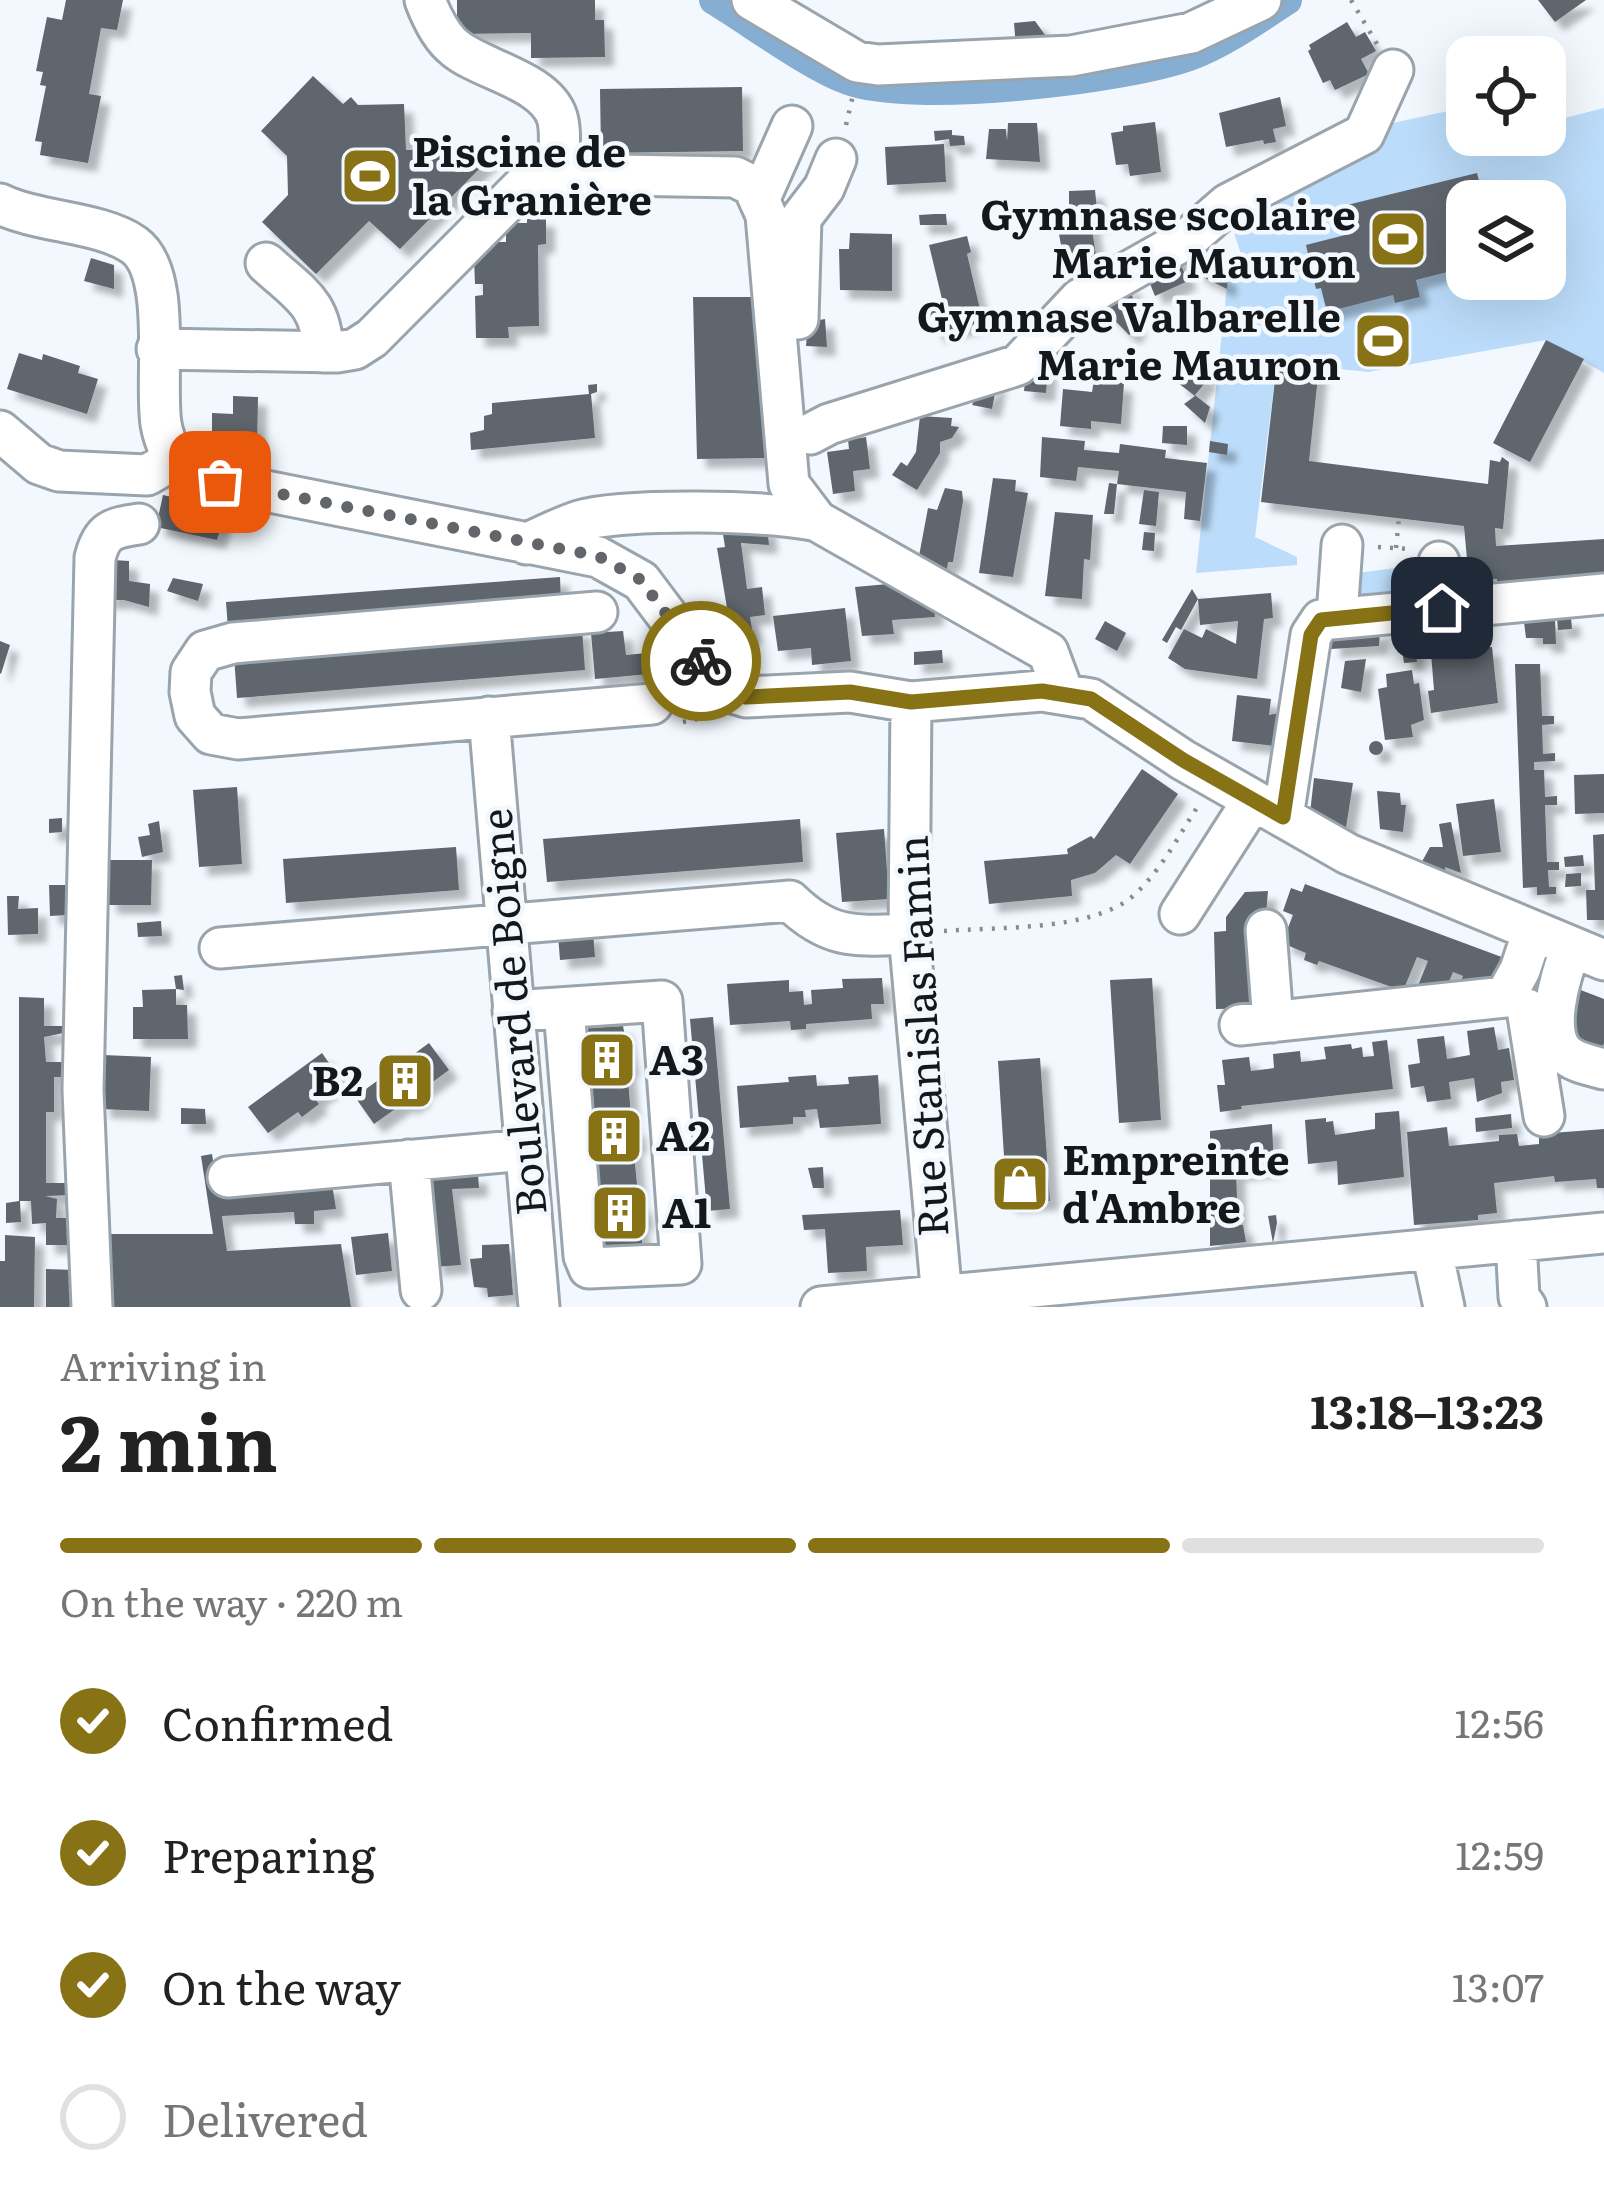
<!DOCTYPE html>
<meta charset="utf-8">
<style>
:root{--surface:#fff;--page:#f2f2f2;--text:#222;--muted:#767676;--line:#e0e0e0;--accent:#877315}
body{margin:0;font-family:Literata,serif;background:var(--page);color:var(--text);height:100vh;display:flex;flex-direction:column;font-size:45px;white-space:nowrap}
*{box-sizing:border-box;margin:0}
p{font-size:39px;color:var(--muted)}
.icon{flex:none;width:66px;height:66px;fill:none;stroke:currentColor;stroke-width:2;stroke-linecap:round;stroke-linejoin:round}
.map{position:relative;height:1307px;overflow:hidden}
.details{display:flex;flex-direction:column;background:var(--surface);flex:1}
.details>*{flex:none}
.fabs{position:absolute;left:1446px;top:36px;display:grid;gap:24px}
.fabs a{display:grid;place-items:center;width:120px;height:120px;border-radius:24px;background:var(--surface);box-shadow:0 12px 48px #0002;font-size:60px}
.pin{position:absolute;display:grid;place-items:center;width:102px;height:102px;color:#fff;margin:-51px;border-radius:24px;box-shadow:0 6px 18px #0006}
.courier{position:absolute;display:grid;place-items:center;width:120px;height:120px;margin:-60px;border:9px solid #877315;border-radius:50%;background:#fff;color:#222;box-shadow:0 3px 15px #0007}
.headline em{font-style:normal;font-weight:700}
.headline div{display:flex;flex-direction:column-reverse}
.headline{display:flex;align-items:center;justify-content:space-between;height:204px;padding:0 60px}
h1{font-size:78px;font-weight:700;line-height:90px}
.bar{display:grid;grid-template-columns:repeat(4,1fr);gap:18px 12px;align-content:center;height:144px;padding:0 60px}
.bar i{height:15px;border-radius:9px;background:var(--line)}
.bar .on{background:var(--accent)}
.bar p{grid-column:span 4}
ol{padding:0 60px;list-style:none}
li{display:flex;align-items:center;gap:36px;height:132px}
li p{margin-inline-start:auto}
li .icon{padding:12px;border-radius:50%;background:var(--accent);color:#fff;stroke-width:4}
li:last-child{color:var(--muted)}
li i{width:66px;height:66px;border:6px solid var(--line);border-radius:50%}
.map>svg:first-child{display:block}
.green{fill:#bbdcfa;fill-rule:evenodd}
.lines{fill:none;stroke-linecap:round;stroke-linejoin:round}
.canal{stroke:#86aed3;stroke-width:30}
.building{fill:#5e666e;filter:url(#shadow)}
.minor-casing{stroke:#9aa4ac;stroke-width:45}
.path{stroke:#878c90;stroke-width:4.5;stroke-dasharray:3 9;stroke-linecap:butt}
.minor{stroke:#fff;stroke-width:39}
.done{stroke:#62666a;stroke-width:12;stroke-dasharray:0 21.6}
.route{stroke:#877315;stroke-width:15}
.labels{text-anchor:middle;stroke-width:9;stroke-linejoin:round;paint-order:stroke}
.poi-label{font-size:42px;font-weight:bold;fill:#14181b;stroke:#f2f8fe;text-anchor:start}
.street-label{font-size:42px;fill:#14181b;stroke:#f2f8fe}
</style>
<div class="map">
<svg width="1604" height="1307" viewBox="0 0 1604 1307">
<defs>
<filter id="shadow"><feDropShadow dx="9" dy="9" stdDeviation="3" flood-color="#0004"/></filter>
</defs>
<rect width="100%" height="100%" fill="#f2f8fe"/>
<!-- green -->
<path class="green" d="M1604,108V373L1546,340L1368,372L1277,362L1255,537L1297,557V565L1196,573L1228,277L1243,260L1229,218L1372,147L1393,123L1457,109L1467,122V135L1480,138L1545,135V123ZM1467,201H1545V279H1467Z
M1417,565L1422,566L1424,592L1364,598L1356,590L1358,573Z"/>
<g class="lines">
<!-- canal -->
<path class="canal" d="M714,0C752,23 810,66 848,80C912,104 1126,80 1192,55C1226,42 1256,20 1287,0"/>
</g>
<!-- building -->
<path class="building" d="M66,0H123L117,30L101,28L89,94L101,96L88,163L40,155L42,142L35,141L46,86L40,85L43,72L36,71L47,17L62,20Z
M457,0H595V20H604L605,57L531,58V33L457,34Z
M1538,0H1586L1555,22Z
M1035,21L1053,46L1016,48L1014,23Z
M1347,22L1356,37L1365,32L1376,51L1361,59L1369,74L1335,90L1330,80L1323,83L1308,51L1311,49L1309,45Z
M313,76L343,104L351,97L358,105L404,104L406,150L489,148V159L400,249L369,221L316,274L262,222L288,195L287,156L261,131Z
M742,87L743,151L601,153L600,89Z
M1280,97L1286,126L1273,129L1276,142L1264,144L1263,140L1226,147L1219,113Z
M1155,122L1161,172L1130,176L1128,164L1116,165L1111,133L1123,131V126Z
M1008,123H1037L1040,162L986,159L989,129H1006L1007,141Z
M952,130V135L964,136L965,145L950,146L949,139L935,141L934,131Z
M944,144L946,182L887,185L885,147Z
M1477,173L1484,201H1467V267L1416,280L1420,297L1395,303L1393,295L1327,312L1321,288L1316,289L1306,245L1353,233L1347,205Z
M1095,190L1097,210L1108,211L1110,220L1091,223L1097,262L1080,264L1081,271L1066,274L1059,234L1070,232L1069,222L1058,224L1056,213L1069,212V191Z
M935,214H946L947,225H920L919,215Z
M527,218H546V244L538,245L539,326L508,327L509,338H476L475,296L483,295V284H475L474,259H482V242H506V223H527Z
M850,233L892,234V291L840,290L839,249H849Z
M967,236L971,252L967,254L983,322L935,333L927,303L942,299L929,245Z
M1177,252L1194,260L1179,261L1188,281L1155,296L1144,269Z
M91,258L114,265V289L84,281Z
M1198,262L1228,277L1227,289L1201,276L1194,270Z
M1131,283L1136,331L1129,335L1098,303Z
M693,297H763L766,458L697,459Z
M825,319L827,347L806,346L808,322Z
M1546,340L1584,359L1530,462L1493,443Z
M19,353L42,360L43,354L80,366L78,373L98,379L87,414L7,389Z
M1277,362L1319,367L1309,461L1488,484L1490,460L1500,462L1502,457L1509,462L1503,529L1495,528L1496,546L1604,539V582L1498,592L1497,579L1469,581L1464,526L1261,502Z
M1192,365L1209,378L1195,395L1210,407L1205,423L1184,404L1195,396L1178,383Z
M1048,368L1046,393L1024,391L1026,373Z
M998,378L992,409L972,405L976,397Z
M1094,380L1124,383L1121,424L1091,421V429L1060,426L1063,389L1092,392Z
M597,384V392L591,394L595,438L471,450L470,433L484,430V416L492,414V403L589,394L588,385Z
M233,396L258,397L257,449L212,448V413L233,414Z
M920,416L952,418L951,426L959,427L952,438L940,442V453L917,490L892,475L901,462L907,466L916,452Z
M1163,426H1187V445L1162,443Z
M866,437L870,469L853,471L855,491L833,494L827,452L849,449L848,440Z
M1042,437L1085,441L1084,450L1119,453L1120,444L1166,450L1165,458L1207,463L1200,521L1184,519L1186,492L1117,484L1114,514H1104L1109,483L1117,484L1119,471L1078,467L1076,481L1040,477Z
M1210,441L1228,444L1227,455L1209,452Z
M993,478L1016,480L1015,491L1028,493L1013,577L979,573Z
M945,488L962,491L963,501L953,562H948L947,569L920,565L919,556L928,508L937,510Z
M1144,490L1159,492L1156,526L1139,524Z
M163,495L226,509L217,540L156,527Z
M1055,512L1093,515L1090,560L1084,559L1082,599L1045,596Z
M767,526L769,545L741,543L747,589L762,587L765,615L750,617L753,635L732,638L717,548L725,547L723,534Z
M1144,532L1155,533L1154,551L1142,550Z
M113,560L129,561V581L150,584L149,607L124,600H104Z
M886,568L933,592L935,617L892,620L894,634L862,636L855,587L888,584Z
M560,577L561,603L228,629L226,602Z
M173,578L203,584L198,601L167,591Z
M1192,589L1198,599L1271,593L1273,618L1264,619L1257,679L1185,669L1168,658L1184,629L1202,638L1206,629L1236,644L1238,621L1200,625L1198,599L1181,630L1176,627L1167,643L1162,640Z
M845,608L851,661L812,665L811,648L778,651L773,616Z
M1571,617L1572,629L1558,630L1557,618Z
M1542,619H1555L1556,644H1543V638H1526L1524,622Z
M1105,621L1126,633L1117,651L1095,639Z
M582,628L585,670L237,698L234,656Z
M1399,629H1412L1417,662L1404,663Z
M1380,630L1379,646L1331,649L1332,634Z
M623,631L626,655L647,653L649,674L595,679L591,633Z
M0,641L10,645L1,674L0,673Z
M1492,647L1498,703L1431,713L1428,691L1434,690L1431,653Z
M942,650L943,663L914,665V652Z
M1366,659L1361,692L1341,688L1345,661Z
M1515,664H1540L1542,716H1554V724L1542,725L1543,754L1555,753V761L1534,762V770H1544L1545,797L1557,796V805H1545L1547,862H1559V870H1548L1549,887H1556V894L1537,895V887L1523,888Z
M1412,670L1414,684L1419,683L1424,720L1411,725L1413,737L1385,740L1378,689L1387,687L1386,674Z
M1237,695L1271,699L1269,715L1279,713L1275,746L1232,741Z
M1369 748a7 7 0 1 1 14 0a7 7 0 1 1-14 0Z
M1142,769L1178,794L1130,864L1116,855L1095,873L1071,880L1072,896L989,904L984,861L1068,854L1067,849L1091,836L1094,839Z
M1604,774V813L1575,814L1574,775Z
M1314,778L1353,783L1345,834L1310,813Z
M237,787L242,864L199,867L193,790Z
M1377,791L1400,793L1401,805H1406L1403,832L1380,829Z
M1494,799L1501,852L1463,856L1456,804Z
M62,818V832L49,833V819Z
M800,819L803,862L547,882L543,839Z
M159,821L163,852L142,857L138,837L150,835L148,824Z
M1451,822L1461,873L1445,867L1447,880L1419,867L1430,847H1443L1439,824Z
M884,829L889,899L842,902L836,833Z
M1604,834V920H1587L1586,890H1595L1593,835Z
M456,847L459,890L286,903L283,859Z
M1583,855L1584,866L1565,867L1564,857Z
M107,860H152L151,905H108Z
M1581,873V886L1565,887L1566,874Z
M1305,884L1507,959L1495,990L1458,988L1463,976L1453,972L1442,998L1417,988L1428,961L1417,957L1403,991L1319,961L1317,965L1304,960L1306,953L1282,943L1293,915L1283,911L1291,888L1302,892Z
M49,885H74V901L66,900V915L50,916Z
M1268,891L1258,1008L1216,1009L1214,932L1226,931V917L1245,892Z
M7,896H19L18,909L38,908V934L8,935Z
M161,921L162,936L138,937L137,923Z
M593,932L595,957L560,960L558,935Z
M182,975L184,990L176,989V1005H187L188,1039H133V1007H143L142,990L176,989L174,976Z
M882,978L884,1004H871L872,1019L806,1024V1029L791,1030L790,1021L730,1025L727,984L789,980V992L803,991L804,1005L812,1004L811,990L843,988L842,979Z
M1152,978L1161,1120L1119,1123L1110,980Z
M1578,989L1604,999V1043L1600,1055L1572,1044L1576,1033L1563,1028Z
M19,997L44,998V1026H63V1033L44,1037L46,1062H71V1077H54V1112H46V1183H72V1195L45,1196L57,1199L56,1218H72V1245H46V1223L32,1224L31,1201H20L21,1222L6,1223V1203L19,1201Z
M713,1017L730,1209L707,1211L690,1019Z
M623,1026L631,1068L627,1069L632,1127H636L638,1145H633L639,1204H643L645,1222H640L643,1252L605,1255L588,1028Z
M1494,1027L1498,1050L1509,1048L1514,1080L1501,1082L1502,1093L1477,1102L1474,1078L1449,1082L1451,1099L1427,1102L1424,1086L1411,1088L1408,1065L1420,1063L1417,1039L1444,1036L1447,1059L1470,1055L1467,1031Z
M1387,1040L1393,1089L1241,1106L1242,1109L1220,1112L1217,1085H1225L1222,1060L1249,1057L1251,1071L1274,1068L1273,1054L1300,1051L1301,1062L1326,1059L1324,1047L1351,1044L1352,1049L1362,1047L1363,1057L1374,1056L1372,1042Z
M429,1043L449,1070L419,1092L423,1096L408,1106L405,1102L374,1124L355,1097Z
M322,1053L341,1080L315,1099L319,1104L302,1117L298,1112L268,1133L248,1107Z
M103,1055L151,1057L149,1111L101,1109Z
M1040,1058L1050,1201L1007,1204L998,1061Z
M816,1075L817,1086L849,1084L848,1077L878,1075L881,1124L820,1128L817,1109L805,1110L806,1117H793V1124L740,1128L737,1086L789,1082L788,1077Z
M181,1108L205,1109L206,1124H181Z
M1399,1111L1404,1177L1338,1185L1337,1161L1308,1164L1305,1120L1326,1118V1122L1333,1121L1335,1135L1375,1129V1113Z
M1511,1114L1512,1128L1476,1132L1475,1118Z
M1272,1124L1274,1168L1236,1172L1238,1225H1243L1246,1242L1210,1246V1131Z
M1447,1127L1449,1146L1499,1141V1135L1517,1134L1519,1146L1539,1144V1134L1604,1129V1188H1597L1596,1179L1555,1182L1554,1176L1494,1183L1497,1213L1478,1215V1220L1414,1225L1407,1132Z
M212,1154L218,1192L332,1184L336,1209L314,1211V1224H295L294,1212L222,1216L223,1224L227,1251L341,1244L351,1307H108L105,1234H213L201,1156Z
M823,1167L824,1188H813L808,1168Z
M478,1174L479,1188L452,1189L461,1265L434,1267L426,1177Z
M900,1210L903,1245L866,1247L867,1271L828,1273L825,1229L804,1230L802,1215Z
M1276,1215L1277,1223L1273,1243L1268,1216Z
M388,1233L392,1271L356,1275L351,1237Z
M5,1235L35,1237L34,1307H0V1261H5Z
M509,1244L513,1295L488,1297L487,1288L474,1287L470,1259L482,1258V1245Z
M46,1269L76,1270V1307H46Z"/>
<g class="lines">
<defs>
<path id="minor" d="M425,0C431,16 442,38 455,48C481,70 545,80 557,117C562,133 558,157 558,174
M752,0L857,62L878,65L1071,56L1191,33L1261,0
M760,198L792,126
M0,204C39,223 99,221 134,245C173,273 154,378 161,424C163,437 168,448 173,460L220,482L598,557L641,581L714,678L727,691L746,697L850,692L911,702L1042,691L1091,699L1183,760L1348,854L1604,960
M266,263C300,294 322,303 323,352
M798,319L801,218L824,188L836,159
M157,349L337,352L355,349L372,338L528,181L558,174L735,177L753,186L766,215L789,484L817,521
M0,431L39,464L59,471L147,475L173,460
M810,434L829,424L1018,365L1080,299L1190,237L1228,204L1364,134L1393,70
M526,544C543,536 561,527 579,521C623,508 771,510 817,521L1048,652L1063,692
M1439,562L1442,608
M597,612L233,643L205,651L191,672L190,692L195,716L211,734L238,739L652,704
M1337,616L1342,545
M911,702L909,934L942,1298
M489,717L539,1307
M1283,817L1311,635L1321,620L1604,594
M1180,914L1253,800
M1266,930L1273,1022
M1571,947C1562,972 1540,1037 1568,1056C1577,1063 1593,1066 1604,1069
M220,948L790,901C830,940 856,936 909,934
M1527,1009L1544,1116
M513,1011L662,1001L681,1264L589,1268L584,1256L564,1009
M1240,1025L1505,997L1520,970L1533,931
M409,1160L421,1290
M228,1177L525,1150
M1516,1241L1519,1297L1526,1307
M1432,1251L1444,1307
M92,1307L83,1090L95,558C102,530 112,528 139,524
M821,1307L1604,1233"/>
</defs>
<!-- minor casing -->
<use href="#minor" class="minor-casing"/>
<!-- path -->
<path class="path" d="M1351,0L1377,44
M846,125L853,95
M1378,547L1409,549
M1396,548L1399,518
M683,722L707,717
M944,931C996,927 1093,931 1133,896C1160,872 1178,837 1198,806"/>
<!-- minor -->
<use href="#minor" class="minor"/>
</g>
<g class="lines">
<!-- done -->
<path class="done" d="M220,482L598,556L641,580L701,661"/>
<!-- route -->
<path class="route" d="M701,661L727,691L746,697L850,692L911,702L1042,691L1091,699L1183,760L1283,817L1311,635L1321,620L1442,608"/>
</g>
<!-- icons -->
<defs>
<symbol id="stadium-square" viewBox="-11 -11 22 22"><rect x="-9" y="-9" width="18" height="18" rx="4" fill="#877315" stroke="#f2f8fe"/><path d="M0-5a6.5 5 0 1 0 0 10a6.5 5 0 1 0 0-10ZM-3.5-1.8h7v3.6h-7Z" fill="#fff"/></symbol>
<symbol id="building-square" viewBox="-11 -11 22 22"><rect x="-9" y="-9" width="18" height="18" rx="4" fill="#877315" stroke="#f2f8fe"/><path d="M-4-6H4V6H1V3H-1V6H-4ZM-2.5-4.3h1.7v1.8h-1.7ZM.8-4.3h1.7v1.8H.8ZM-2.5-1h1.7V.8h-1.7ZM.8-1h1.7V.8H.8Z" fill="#fff"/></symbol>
<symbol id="shop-square" viewBox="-11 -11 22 22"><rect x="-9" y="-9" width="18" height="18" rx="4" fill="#877315" stroke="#f2f8fe"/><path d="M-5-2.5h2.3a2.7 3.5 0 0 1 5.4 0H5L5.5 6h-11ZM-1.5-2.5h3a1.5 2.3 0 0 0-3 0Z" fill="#fff"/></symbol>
</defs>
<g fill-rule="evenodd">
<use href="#stadium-square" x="337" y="143" width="66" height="66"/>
<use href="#stadium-square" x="1365" y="206" width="66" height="66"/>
<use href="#stadium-square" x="1350" y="308" width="66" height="66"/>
<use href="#building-square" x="574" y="1027" width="66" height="66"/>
<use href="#building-square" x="372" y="1048" width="66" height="66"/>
<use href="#building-square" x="581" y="1103" width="66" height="66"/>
<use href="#shop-square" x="987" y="1151" width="66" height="66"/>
<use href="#building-square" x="587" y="1180" width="66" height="66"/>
</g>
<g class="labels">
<!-- poi labels -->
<g class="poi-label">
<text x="412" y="167">Piscine de<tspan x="412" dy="48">la Granière</tspan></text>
<text x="1356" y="230" text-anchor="end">Gymnase scolaire<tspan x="1356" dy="48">Marie Mauron</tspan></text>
<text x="1341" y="332" text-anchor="end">Gymnase Valbarelle<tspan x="1341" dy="48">Marie Mauron</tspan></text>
<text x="649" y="1075">A3</text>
<text x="363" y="1096" text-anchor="end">B2</text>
<text x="656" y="1151">A2</text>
<text x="1062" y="1175">Empreinte<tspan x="1062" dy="48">d'Ambre</tspan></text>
<text x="662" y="1228">A1</text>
</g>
<!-- street labels -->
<g class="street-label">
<text transform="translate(514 1012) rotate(-95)" y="15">Boulevard de Boigne</text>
<text transform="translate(923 1036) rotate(-93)" y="15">Rue Stanislas Famin</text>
</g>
</g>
</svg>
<div class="fabs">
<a><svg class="icon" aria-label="locate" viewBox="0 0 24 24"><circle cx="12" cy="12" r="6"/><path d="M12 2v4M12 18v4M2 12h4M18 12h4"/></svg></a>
<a><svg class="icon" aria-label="layers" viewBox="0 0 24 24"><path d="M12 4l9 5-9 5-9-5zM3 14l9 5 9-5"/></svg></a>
</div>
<div class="pin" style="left:220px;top:482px;background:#ea580c"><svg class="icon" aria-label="bag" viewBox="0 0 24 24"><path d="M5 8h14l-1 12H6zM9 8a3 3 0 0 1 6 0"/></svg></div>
<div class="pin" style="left:1442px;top:608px;background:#1f2937"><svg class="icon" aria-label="home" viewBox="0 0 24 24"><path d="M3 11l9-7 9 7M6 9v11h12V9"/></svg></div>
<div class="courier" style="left:701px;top:661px"><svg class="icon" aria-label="bike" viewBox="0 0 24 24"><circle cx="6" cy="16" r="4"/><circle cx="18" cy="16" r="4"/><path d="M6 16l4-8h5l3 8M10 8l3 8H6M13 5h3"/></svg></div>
</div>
<section class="details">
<div class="headline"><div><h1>2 min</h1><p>Arriving in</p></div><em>13:18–13:23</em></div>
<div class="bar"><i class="on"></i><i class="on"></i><i class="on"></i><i></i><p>On the way · 220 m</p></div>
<ol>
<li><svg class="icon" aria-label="check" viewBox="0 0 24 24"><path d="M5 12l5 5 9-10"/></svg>Confirmed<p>12:56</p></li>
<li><svg class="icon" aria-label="check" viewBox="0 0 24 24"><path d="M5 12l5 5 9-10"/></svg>Preparing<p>12:59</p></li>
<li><svg class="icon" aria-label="check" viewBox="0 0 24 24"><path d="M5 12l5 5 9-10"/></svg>On the way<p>13:07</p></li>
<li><i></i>Delivered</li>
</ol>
</section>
